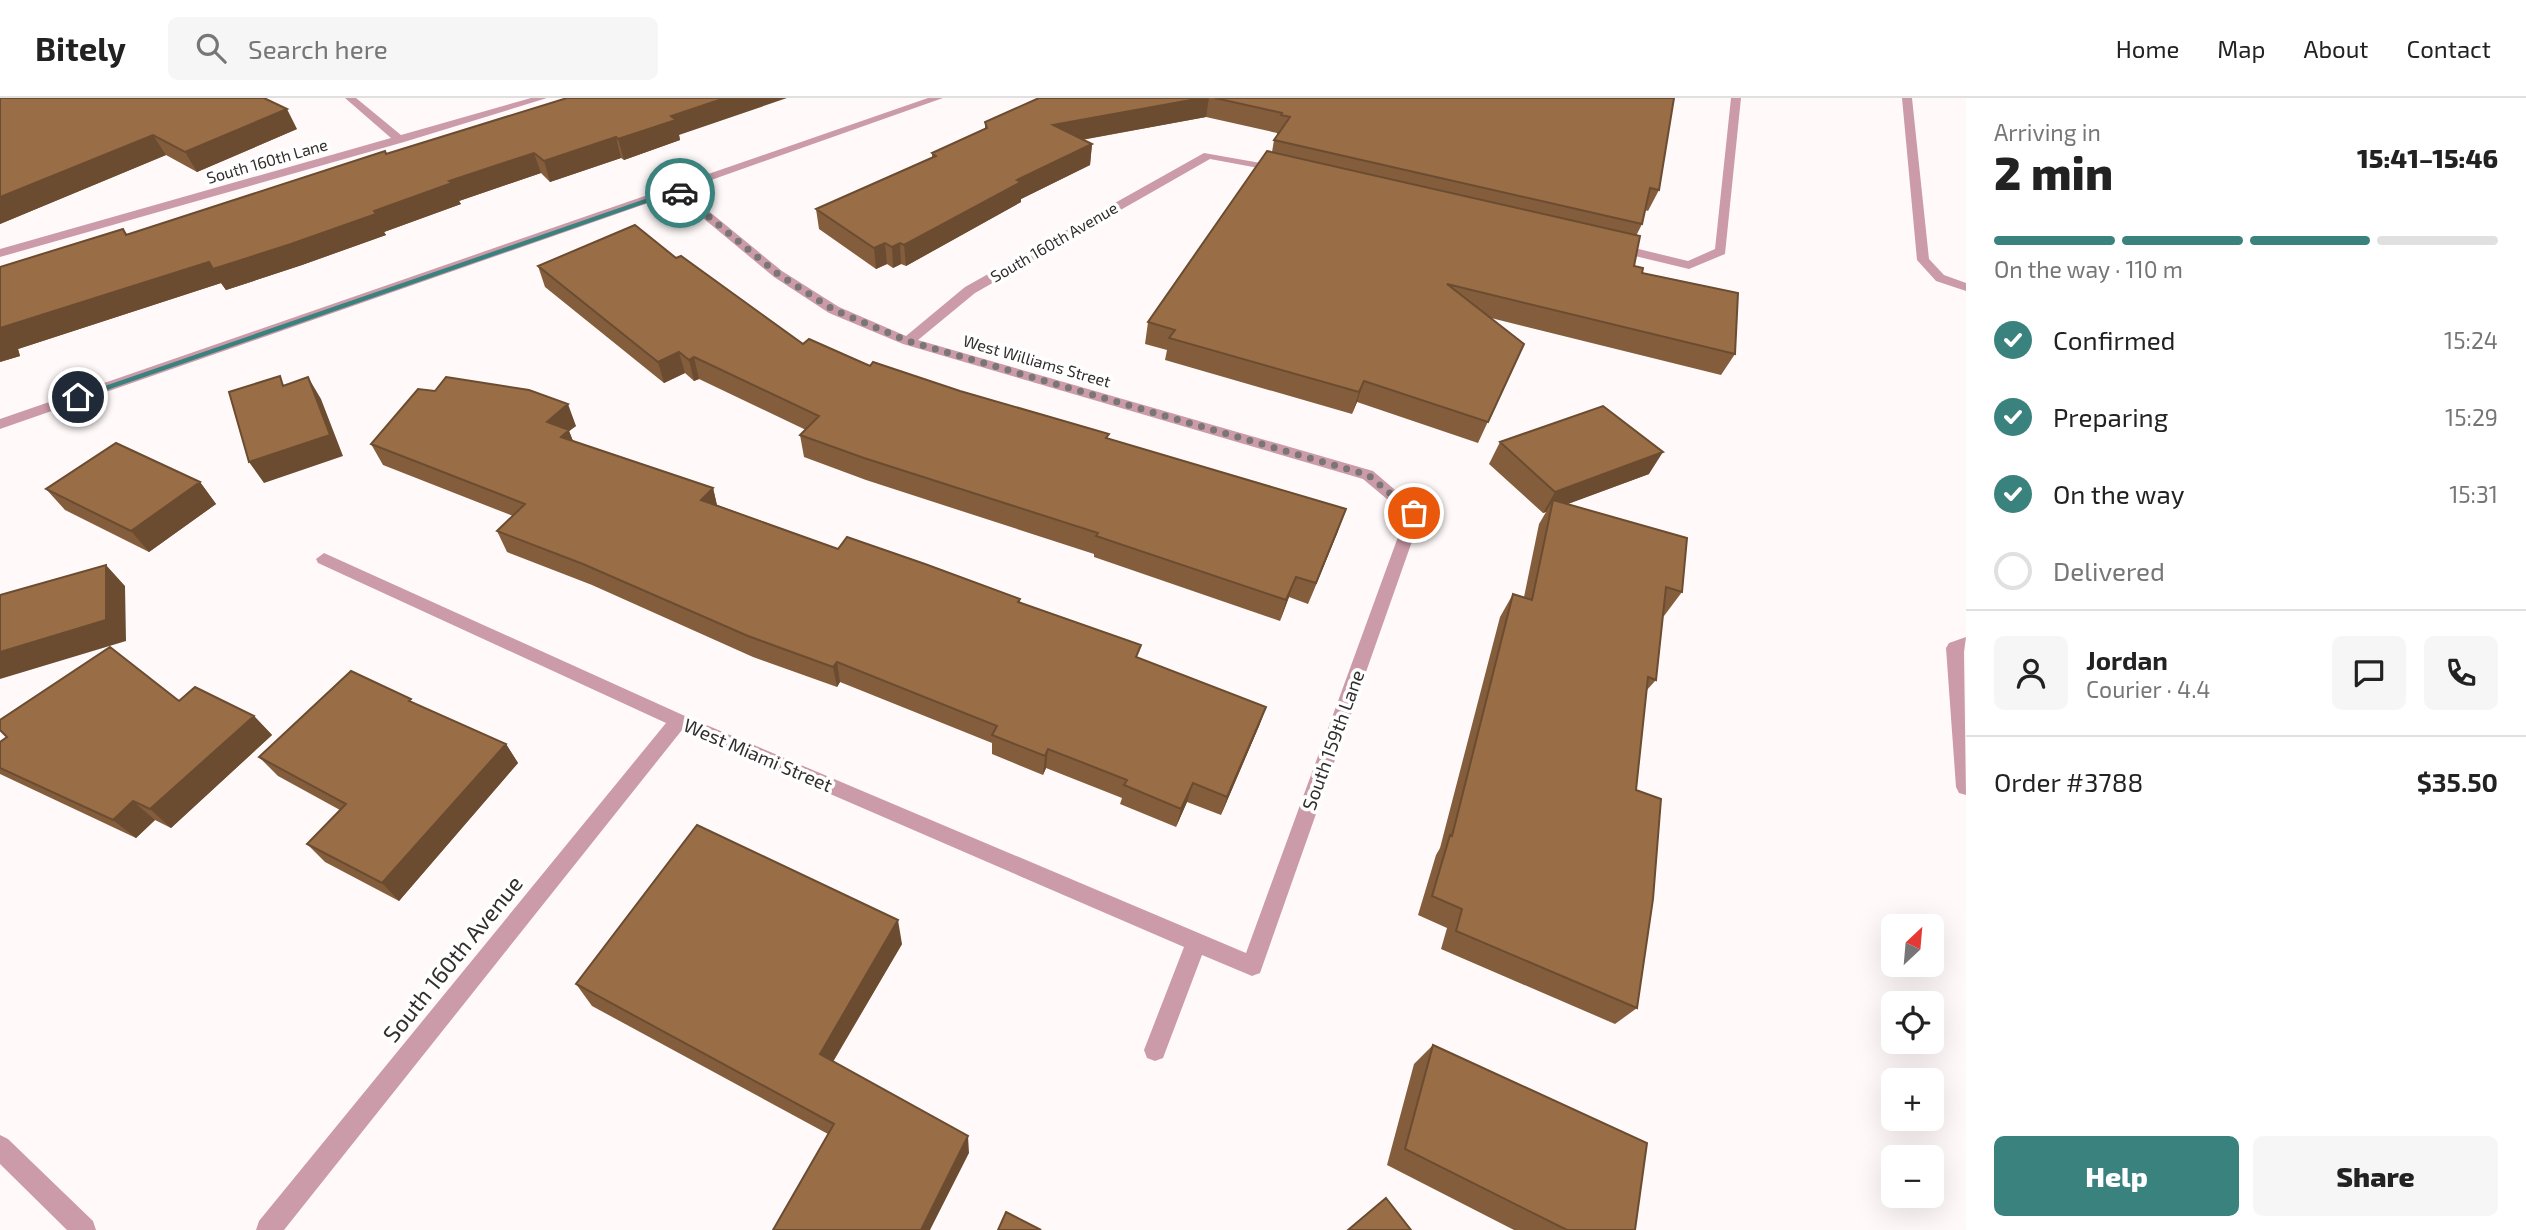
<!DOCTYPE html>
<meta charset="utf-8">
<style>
:root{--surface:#fff;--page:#f6f6f6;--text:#222;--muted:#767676;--line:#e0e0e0;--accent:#3a827d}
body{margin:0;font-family:"Exo 2",sans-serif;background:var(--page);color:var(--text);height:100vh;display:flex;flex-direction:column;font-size:26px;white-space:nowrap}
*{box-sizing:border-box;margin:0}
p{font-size:23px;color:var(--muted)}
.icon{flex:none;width:38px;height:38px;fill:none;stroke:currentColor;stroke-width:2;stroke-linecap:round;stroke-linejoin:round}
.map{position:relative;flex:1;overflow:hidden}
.sheet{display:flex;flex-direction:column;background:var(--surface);width:560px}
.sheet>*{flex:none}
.needle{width:46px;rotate:26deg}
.buttons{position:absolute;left:1881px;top:816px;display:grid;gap:14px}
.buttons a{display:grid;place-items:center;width:63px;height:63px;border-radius:10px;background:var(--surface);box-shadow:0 7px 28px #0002;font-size:35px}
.pin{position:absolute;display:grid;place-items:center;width:60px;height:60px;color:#fff;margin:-30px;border:4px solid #fff;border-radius:50%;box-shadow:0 2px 7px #0007}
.courier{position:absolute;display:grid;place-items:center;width:70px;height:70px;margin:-35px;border:5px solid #3a827d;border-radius:50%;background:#fff;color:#222;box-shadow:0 2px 9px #0007}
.overview em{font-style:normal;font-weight:800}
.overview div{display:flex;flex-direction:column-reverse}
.overview{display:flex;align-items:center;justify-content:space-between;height:119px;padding:0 28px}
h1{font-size:46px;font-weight:800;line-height:52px}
.bar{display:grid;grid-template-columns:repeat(4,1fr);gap:10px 7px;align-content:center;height:84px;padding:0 28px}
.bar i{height:9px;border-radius:5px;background:var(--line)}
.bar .on{background:var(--accent)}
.bar p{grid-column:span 4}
.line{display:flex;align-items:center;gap:18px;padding:0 28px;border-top:2px solid var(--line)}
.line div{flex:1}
.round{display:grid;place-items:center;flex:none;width:74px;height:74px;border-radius:10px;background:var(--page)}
ol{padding:0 28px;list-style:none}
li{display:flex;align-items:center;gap:21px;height:77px}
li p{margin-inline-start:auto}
li .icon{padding:7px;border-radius:50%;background:var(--accent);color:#fff;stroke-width:4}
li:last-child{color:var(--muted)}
li i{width:38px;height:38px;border:4px solid var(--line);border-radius:50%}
.button{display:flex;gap:14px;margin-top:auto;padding:14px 28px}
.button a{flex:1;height:80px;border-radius:10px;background:var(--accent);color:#fff;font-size:28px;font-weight:800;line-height:80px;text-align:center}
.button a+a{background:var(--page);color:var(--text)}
header{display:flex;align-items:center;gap:42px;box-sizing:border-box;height:98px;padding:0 35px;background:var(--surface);border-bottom:2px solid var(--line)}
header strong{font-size:33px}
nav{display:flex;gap:38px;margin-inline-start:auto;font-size:24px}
.search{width:490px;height:63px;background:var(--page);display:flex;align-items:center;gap:18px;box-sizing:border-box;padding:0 24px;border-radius:10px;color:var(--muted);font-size:26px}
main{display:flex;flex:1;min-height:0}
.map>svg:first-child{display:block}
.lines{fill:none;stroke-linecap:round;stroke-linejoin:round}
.minor{fill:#cc9baa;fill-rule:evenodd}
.wall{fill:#845e3c}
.shaded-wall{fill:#6b4c31}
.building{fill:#996d46;stroke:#6b4c31;stroke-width:2}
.route{fill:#3a827d}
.done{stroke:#797675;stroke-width:7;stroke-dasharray:0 12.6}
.labels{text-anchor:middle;stroke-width:7;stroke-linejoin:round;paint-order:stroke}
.far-street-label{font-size:16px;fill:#312f2e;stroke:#fff}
.street-label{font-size:19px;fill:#312f2e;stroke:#fff}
.near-street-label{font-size:23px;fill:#312f2e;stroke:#fff}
</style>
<header>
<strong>Bitely</strong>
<div class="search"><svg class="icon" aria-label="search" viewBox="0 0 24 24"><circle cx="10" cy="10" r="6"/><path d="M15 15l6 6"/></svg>Search here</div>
<nav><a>Home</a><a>Map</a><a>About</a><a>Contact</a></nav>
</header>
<main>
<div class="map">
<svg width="1966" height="1132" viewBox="0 0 1966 1132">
<rect width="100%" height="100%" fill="#fffaf9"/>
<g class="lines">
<!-- minor -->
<path class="minor" d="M345,0H356L401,37L531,0H547L404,44L0,159V151L391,40Z
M928,0H943L683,92L782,173L839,209L906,238L965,189L1204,55L1284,69V73L1280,74L1210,61L975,195L918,242L1373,373L1422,415L1260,875L1252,878L1202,857L1163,960L1155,963L1147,960L1144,952L1184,849L682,632L284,1132H256L259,1123L666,625L318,465L316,461L324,455L685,618L1246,855L1406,417L1363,381L903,246L829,215L774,179L674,96L0,331V321Z
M1731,0H1741L1725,156L1689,171L1610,152L1608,149L1614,145L1688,163L1715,151Z
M1902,0H1912L1929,161L1944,177L1966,185V193L1936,183L1917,162Z
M1966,539L1964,554L1966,697L1959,695L1956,689L1946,550L1949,545Z
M0,1037L8,1041L93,1123L96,1132H67L0,1066Z"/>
</g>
<!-- wall -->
<path class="wall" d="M0,0L297,31L197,74L166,57L0,126Z
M567,0L679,37L680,42L624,62L621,60L550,84L541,75L459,103L461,106L384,134L386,137L302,167L226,192L221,185L18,251L20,258L0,264L123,131L127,136Z
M1039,0H1674L1659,92L1648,113L1645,112L1642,126L1636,138L1634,168L1642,175L1735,256L1721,277L1491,220L1524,246L1478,345L1357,304L1352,316L1165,262L1167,252L1145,246L1148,224L1272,54L1274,42L1277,38V35L1206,19L1082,42L1092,46L1090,67L1021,101V104L906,168L901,166L893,170L887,166L876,171L819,131L816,111L932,59V55L985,31V24Z
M676,160L803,246L870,268L960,293L1108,341L1338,433L1308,506L1289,499L1280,523L1094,459V456L866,382L804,359L800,337L806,332L699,281L694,283L685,275L664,285L545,189L538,168Z
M435,293L576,328L569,333L573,343L713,390L717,407L838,451L1020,501V504L1139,560L1266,609L1259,628L1221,717L1187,704L1176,729L1120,706L1122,700L1046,670L1043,677L992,656V645L840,584L837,589L753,559L592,487L507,454L497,433L513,418L383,367L371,346Z
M1500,344L1649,376L1568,406L1682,494L1664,518L1663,517L1656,582L1646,593L1636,692L1637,910L1615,926L1441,851L1447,830L1418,817L1436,757L1440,750L1500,519L1513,496L1524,499L1539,426L1546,414L1543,415L1489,366Z
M200,384L216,406L149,454L65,412L46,391Z
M179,603L254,618L272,637L171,730L155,722L136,740L0,676V644Z
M414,605L506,646L518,665L399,803L325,764L307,746L340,712L278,678L259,659Z
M902,846L833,964L969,1055L828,1036L592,908L576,886Z
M1433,947L1635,1132H1514L1387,1067L1414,966Z"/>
<!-- shaded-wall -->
<path class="shaded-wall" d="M725,0H787L679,37L680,42L624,62L618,41L671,18Z
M1202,0H1209L1206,19L1052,47L1053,27Z
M287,11L297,31L197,74L185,54Z
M153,37L166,57L0,126V99Z
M616,39L621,60L550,84L544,63Z
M1092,46L1090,67L1021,101V104L906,168L904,147L1017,82Z
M534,55L541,75L459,103L461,106L384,134L386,137L302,167L226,192L221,185L18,251L20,258L0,264V230L374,113L449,83Z
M885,145L887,166L876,171L874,150Z
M900,145L901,166L893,170L892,149Z
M679,254L685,275L664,285L658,264Z
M694,259L699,281L694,283L689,262Z
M308,279L321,301L343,358L264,385L249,364Z
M1364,283L1357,304L1352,316L1359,294Z
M568,306L576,328L569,333L577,353L569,360L547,324Z
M1663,354L1649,376L1551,412L1553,402L1546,414L1543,415L1555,394Z
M200,384L216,406L149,454L131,433Z
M713,390L718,412L701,402Z
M1346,411L1338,433L1308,506L1316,485Z
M106,467L125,488L126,543L0,581V554Z
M1296,479L1289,499L1280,523L1286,502Z
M837,564L840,584L837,589L833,569Z
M1266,609L1259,628L1221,717L1227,699Z
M254,618L272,637L171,730L150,711Z
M506,646L518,665L399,803L382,785Z
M1048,651L1046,670L1043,677L1045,658Z
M1193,685L1187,704L1176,729L1181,711Z
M133,703L155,722L136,740L113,722Z
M898,822L902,846L826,975L820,956Z
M968,1038L969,1055L930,1132H921Z"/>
<!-- building -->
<path class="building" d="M0,0H264L287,11L185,54L153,37L0,99Z
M567,0H725L671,18L676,22L618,41L616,39L544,63L534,55L449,83L452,85L374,113L376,116L291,146L213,171L209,164L0,230V169L123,131L126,137L385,53L386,56Z
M1039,0H1202L1053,27L1092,46L1017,82L1021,84L904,147L900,145L892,149L885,145L874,150L816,111L936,58L932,55L987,30L985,24Z
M1215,0H1674L1659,92L1650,90L1642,126L1274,42L1290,19L1281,17L1282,15Z
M1267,53L1640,138L1634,168L1643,170L1642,175L1738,195L1735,256L1447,186L1524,246L1488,324L1364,283L1359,294L1169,240L1175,232L1148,224Z
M635,127L676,160L681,158L803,246L809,241L870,268L873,264L960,293L1109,336L1106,340L1346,411L1316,485L1296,479L1286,502L1096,438L1098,435L864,360L800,337L819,318L694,259L689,262L679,254L658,264L538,168Z
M280,278L283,288L308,279L330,337L249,364L229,294Z
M446,279L529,292L568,306L547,324L569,332L561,339L713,390L701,402L838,451L847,439L925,466L1020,501L1018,504L1141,547L1136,559L1266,609L1227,699L1193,685L1181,711L1124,687L1127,682L1048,651L1045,658L992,637L997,628L837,564L833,569L748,538L583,466L497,433L525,406L371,346L418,291L435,293Z
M1603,308L1663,354L1555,394L1500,344Z
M116,345L200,384L131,433L46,391Z
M1553,402L1687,440L1682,494L1666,489L1656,582L1648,579L1636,692L1661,701L1653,801L1637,910L1456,833L1462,811L1432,798L1450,737L1452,738L1513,496L1532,502Z
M106,467V522L0,554V497Z
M110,549L179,603L195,589L254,618L150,711L133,703L113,722L0,670V644L7,639L0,632V622Z
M351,573L411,601L409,603L506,646L382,785L307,746L346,706L259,659Z
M697,727L898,822L820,956L968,1038L921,1132H773L834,1026L576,886Z
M1433,947L1647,1045L1635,1132H1567L1405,1051Z
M1386,1100L1411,1132H1348Z
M1006,1114L1041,1132H998Z"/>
<!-- route -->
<path class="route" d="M674,91H679L684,95L680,98L675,95L81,301L73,299Z"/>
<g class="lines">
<!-- done -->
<path class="done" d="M680,95L778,176L834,212L908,243L1368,377L1414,415"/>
</g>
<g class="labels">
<!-- far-street labels -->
<g class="far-street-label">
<text transform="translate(267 63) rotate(-16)" y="6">South 160th Lane</text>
<text transform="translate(1054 144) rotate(-30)" y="6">South 160th Avenue</text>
<text transform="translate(1037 263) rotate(16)" y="6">West Williams Street</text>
</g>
<!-- street labels -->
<g class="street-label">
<text transform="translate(1333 642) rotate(-70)" y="7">South 159th Lane</text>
<text transform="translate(758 657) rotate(23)" y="7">West Miami Street</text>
</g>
<!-- near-street labels -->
<g class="near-street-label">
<text transform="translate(453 861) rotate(-51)" y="8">South 160th Avenue</text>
</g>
</g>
</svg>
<div class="buttons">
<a><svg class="needle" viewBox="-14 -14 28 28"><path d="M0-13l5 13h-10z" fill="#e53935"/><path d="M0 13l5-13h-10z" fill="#767676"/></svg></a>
<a><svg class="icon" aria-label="locate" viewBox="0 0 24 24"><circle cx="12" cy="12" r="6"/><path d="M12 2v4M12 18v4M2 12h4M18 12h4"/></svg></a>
<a>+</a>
<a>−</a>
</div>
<div class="pin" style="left:1414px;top:415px;background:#ea580c"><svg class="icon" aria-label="bag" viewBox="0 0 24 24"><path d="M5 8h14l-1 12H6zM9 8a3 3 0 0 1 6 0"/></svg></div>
<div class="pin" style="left:78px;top:299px;background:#1f2937"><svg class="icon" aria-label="home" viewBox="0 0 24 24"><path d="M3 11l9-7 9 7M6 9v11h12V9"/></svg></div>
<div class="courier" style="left:680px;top:95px"><svg class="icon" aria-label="car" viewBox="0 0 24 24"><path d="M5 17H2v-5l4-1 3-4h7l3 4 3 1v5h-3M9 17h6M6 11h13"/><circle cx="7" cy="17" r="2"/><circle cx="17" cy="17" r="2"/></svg></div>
</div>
<section class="sheet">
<div class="overview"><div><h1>2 min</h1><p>Arriving in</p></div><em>15:41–15:46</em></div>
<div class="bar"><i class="on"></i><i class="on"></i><i class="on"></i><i></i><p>On the way · 110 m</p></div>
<ol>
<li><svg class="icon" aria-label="check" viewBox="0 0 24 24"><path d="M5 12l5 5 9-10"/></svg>Confirmed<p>15:24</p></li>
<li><svg class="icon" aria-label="check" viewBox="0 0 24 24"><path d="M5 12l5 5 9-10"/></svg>Preparing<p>15:29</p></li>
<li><svg class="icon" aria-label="check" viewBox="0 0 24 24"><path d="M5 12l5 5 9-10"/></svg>On the way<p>15:31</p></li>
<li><i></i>Delivered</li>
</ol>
<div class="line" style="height:126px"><a class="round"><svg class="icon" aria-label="person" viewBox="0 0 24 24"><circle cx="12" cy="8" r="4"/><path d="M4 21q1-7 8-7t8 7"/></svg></a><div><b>Jordan</b><p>Courier · 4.4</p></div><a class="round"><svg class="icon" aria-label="chat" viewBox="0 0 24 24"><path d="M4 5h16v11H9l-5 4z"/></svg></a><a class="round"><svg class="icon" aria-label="phone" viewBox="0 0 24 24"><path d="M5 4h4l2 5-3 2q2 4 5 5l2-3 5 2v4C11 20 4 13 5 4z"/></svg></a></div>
<div class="line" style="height:91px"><div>Order #3788</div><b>$35.50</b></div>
<div class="button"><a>Help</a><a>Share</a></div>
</section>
</main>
